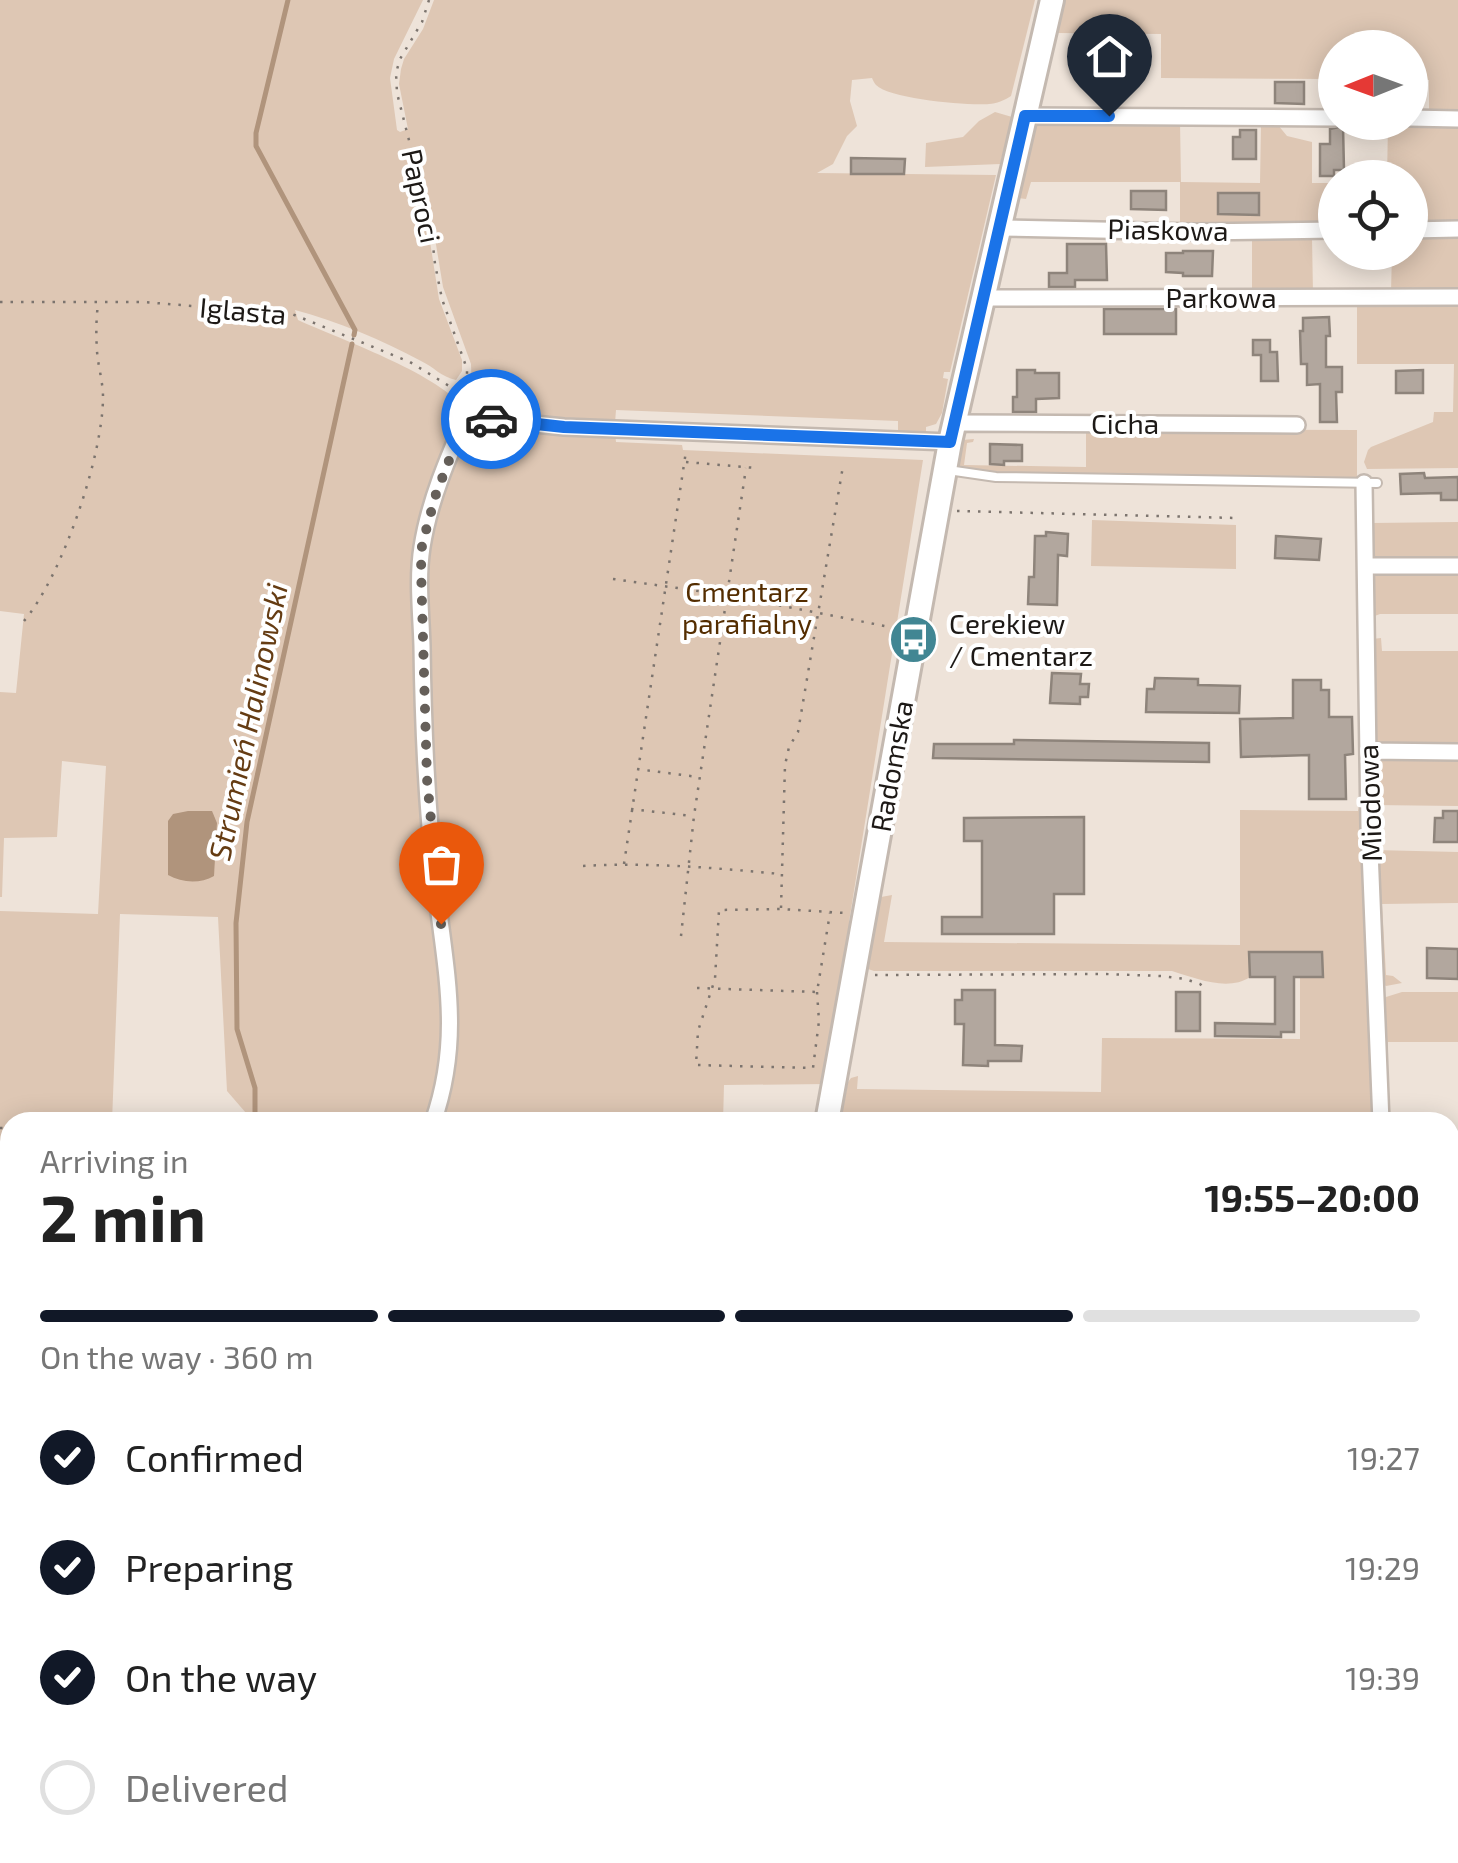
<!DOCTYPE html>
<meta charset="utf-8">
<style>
:root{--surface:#fff;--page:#f6f6f6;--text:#222;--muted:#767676;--line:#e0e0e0;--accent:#111827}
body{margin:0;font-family:"Exo 2",sans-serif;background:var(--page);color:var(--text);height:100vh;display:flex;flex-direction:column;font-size:38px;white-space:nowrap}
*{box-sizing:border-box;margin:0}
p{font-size:32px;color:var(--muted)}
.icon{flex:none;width:55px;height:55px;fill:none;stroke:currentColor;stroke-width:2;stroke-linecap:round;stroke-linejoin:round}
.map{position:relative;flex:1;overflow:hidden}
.sheet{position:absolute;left:0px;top:1112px;width:1460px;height:752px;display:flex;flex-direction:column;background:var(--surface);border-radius:30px 30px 0 0;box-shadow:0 5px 25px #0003}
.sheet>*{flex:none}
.needle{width:65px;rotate:269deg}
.fabs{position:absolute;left:1318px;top:30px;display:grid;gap:20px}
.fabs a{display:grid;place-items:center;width:110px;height:110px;border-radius:50%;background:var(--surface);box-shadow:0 5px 25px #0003;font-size:50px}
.pin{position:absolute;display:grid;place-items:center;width:85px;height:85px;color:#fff;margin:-102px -42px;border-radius:50% 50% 50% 0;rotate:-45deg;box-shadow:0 0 10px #0007}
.pin .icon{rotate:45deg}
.courier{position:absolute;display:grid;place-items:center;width:100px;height:100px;margin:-50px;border:8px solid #1a73e8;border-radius:50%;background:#fff;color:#222;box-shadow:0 2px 12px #0007}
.headline em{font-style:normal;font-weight:700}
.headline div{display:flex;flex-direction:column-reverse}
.headline{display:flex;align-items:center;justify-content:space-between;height:170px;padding:0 40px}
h1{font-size:65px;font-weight:700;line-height:75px}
.bar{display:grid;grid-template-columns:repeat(4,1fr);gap:15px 10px;align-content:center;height:120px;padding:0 40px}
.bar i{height:12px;border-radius:8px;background:var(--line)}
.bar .selected{background:var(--accent)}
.bar p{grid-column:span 4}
ol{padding:0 40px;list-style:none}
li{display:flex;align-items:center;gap:30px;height:110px}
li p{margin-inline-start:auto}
li .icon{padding:10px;border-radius:50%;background:var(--accent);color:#fff;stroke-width:4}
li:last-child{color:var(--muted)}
li i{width:55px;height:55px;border:5px solid var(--line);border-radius:50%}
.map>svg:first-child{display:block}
.green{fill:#dec7b4}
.water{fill:#b0947c}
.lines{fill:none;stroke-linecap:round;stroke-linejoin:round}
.stream{stroke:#b0947c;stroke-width:5}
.building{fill:#b2a79e;stroke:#8e847b;stroke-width:2.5}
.lane-casing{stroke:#c4b9b0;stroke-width:12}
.street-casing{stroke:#c4b9b0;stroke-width:20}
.secondary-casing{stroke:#c4b9b0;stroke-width:28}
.path{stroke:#7c746e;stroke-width:2.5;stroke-dasharray:2.5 8;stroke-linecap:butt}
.lane{stroke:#fff;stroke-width:8}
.street{stroke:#fff;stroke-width:15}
.secondary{stroke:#fff;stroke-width:22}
.done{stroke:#66605a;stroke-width:10;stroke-dasharray:0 18}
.route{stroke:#1a73e8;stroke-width:12}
.labels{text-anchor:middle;stroke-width:8;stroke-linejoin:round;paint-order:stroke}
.street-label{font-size:28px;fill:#1d1916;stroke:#fff}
.park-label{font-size:28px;fill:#542d00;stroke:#fff}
.poi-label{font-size:28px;fill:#1d1916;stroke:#fff;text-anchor:start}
.water-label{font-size:30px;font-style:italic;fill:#653c13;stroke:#fff}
</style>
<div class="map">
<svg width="1458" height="1863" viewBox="0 0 1458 1863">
<rect width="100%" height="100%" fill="#eee3d9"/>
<!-- green -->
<path class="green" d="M0,0H423L394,59L390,78L397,130L400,132L408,129L399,84L401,69L404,59L423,29L434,0H1035L1011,96C1005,100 996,104 989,104C968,106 890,99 876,85C874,83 873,80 872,78L852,80L850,101L857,126L847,136L833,164L817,173L996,175L950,372H944L943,378L948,379L942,413L936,424L926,427V435L898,434V421L616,410L615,423L485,414L472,395L471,364L443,287L431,214L426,216L439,299L462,360V371L456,380C441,377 434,367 421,361C382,340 337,321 295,310L298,320C342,340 434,372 463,407L447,446L415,553L442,892L424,574L430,531L464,436L472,428L492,427L615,433L616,442L682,445L683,450L923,460L849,922L854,924L826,1084L724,1085L723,1122H437L431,1110L425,1122H246V1113L227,1091L218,917L120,914L112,1122H10V1684H0V911L98,914L106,766L62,761L57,837L4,838L2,897H0V692L16,693L24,614L0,611Z
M1065,0H1458V223H1410V178L1387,177L1388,125H1429V80L1410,79V48H1335V79L1161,78V34L1057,33Z
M995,112L1012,117L1000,164L925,167L926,143L963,137L979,121Z
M1036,121L1180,122L1181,182L1260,183L1261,125H1278L1287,136L1312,142V183H1335V225L1277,226C1269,222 1260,221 1252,226L1180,225V182H1031L1026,199L1018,198Z
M1312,237L1313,293H1252V239Z
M1458,237V292H1391L1392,253L1410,252V238Z
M1458,303V468L1367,469L1364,462L1368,450L1371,447L1433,422L1434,412H1453L1454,364H1357V304Z
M1086,429L1357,430V478L1086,475L980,472L957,466L962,440L974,439L973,442L967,443L964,465L1086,467Z
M1371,519L1372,523L1458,522V560L1372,559Z
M1092,520L1236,525V569L1091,566Z
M1370,574H1458V614H1380L1372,617Z
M1381,638L1382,651H1458V745L1374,743L1372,639Z
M1382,756H1458V806L1373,805C1374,790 1369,766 1382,756Z
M1359,806H1364L1376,1122H1005L1004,1120H933L932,1122H840L848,1082L851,1078L858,1076L857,1089L1101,1092L1102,1038L1300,1039V977L1323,976L1322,952H1250V977C1228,992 1195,978 1172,971H874L868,969L881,897L892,895L884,942L1240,945V810L1358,811Z
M1374,850L1458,852V903L1382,904L1386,975L1393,976L1402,983L1386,986L1381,982Z
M1402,992H1458V1042H1388V1068H1385L1384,1006L1386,997Z
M1450,1704H1458V1863H893L894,1855H1450Z
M18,1855H602V1860L585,1861V1863H18Z"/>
<!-- water -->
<path class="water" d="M188,811H212L217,823L214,876C200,884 182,883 168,875V821L173,814Z"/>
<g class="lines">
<!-- stream -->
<path class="stream" d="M288,0L256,133V146L355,330L354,335
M255,1112V1088L237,1029L236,923L247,822L352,344
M246,1863L247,1855"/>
</g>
<!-- building -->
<path class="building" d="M1275,82H1304V104L1275,103Z
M1343,126L1344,170H1334V176H1320V144H1330V129Z
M1240,130H1256V159H1233V137H1240Z
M851,158L905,159L904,174H851Z
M1131,191H1166V210L1131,209Z
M1218,193H1259V215L1218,214Z
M1067,244H1106L1107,280H1075V287H1049V273H1067Z
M1183,251H1213L1212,276H1183V273L1166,272V253H1183Z
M1104,309H1176V334H1104Z
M1329,317L1330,336H1326V367H1342V392H1336L1337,422H1320V384L1307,385V364H1301L1300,331H1303V318Z
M1253,340H1270V352H1277L1278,381H1261V355H1253Z
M1017,370H1035V373H1059V398L1036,399V412H1013V397H1017Z
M1423,370V393H1396V371Z
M990,444L1022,445V461H1004V465L990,464Z
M1424,473L1425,478L1458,477V500H1441V493L1401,494L1400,474Z
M1046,532L1068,534L1067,556L1058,555L1057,605L1028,604L1029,577H1034L1035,536H1046Z
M1276,536L1321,539L1319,560L1275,558Z
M1052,673L1081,674L1080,684H1089L1088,697H1080V704L1050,703Z
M1155,678L1198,679V685L1240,686L1239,713L1146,712L1147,689H1154Z
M1293,680H1321V690H1329V717H1352L1353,754L1345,755L1346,799H1309V755L1241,757L1240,719L1293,718Z
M1014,740L1209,743V762L933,758L934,744H1014Z
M1443,811H1458V842H1434L1435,818H1443Z
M1084,817V894H1054V934H942V917H982V841H964V818Z
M1427,948L1458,949V979L1427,978Z
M1249,952H1322L1323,977H1294V1032H1281V1037L1215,1036V1023L1275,1024V977H1250Z
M962,990H995V1045L1022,1046L1021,1061H988V1066L963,1065L964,1024H955V1000H962Z
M1176,992H1200V1031H1176Z"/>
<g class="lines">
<defs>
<path id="lane" d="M948,470L996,477L1377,483
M0,1803H10"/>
<path id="street" d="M1025,116L1335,118
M1410,118L1458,119
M1000,228L1194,232L1335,230
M1410,230L1458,229
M984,298L1458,297
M954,423L1297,425
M1364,483L1369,826L1381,1122
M1366,566H1458
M1368,751L1458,752
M433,1122C461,1042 447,978 437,897C427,814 423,729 422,646C421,613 417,579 422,547C429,502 448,457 466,417L564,427L950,442
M1450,1571H1458"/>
<path id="secondary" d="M827,1122L950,442L1052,0
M694,1863L695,1855"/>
</defs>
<!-- lane casing -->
<use href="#lane" class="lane-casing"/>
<!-- street casing -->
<use href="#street" class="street-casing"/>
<!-- secondary casing -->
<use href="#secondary" class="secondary-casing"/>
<!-- path -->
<path class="path" d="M429,0L422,22L400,59L396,73L397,93L431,227L435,264L442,299L467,369V396
M0,302H143L292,314L410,362L467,397
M686,462L756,468
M957,511L1236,518
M613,579L727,595L895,628
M24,621C62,576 103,456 103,397C103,382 98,366 97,351C96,335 96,320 98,304
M637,769L698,777
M631,809L692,816
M624,864L686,451
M583,866C650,862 715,868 781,874
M781,908L785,765L789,747L798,732L843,466
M681,936L694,816L746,468
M875,975L1105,974L1161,976L1185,979L1200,984L1206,989
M697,988L817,992L830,913
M817,992L819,1021L813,1068L696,1065L698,1031L715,979L719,910L781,909L846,913
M182,1122L246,1120L275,1122
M0,1128H10"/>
<!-- lane -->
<use href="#lane" class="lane"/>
<!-- street -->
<use href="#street" class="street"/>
<!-- secondary -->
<use href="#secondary" class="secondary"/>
</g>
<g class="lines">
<!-- done -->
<path class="done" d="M441,924L427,779L421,568L422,545L436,494L466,417L491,419"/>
<!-- route -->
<path class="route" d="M491,419L564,427L950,442L1025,116H1109"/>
</g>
<!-- icons -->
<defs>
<symbol id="bus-disc" viewBox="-11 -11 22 22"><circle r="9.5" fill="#418693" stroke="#fff"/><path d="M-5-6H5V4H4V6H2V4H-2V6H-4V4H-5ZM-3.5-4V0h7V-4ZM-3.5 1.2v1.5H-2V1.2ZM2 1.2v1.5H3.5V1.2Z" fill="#fff"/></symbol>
</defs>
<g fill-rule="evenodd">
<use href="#bus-disc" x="886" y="612" width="55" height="55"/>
</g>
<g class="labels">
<!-- street labels -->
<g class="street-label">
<text transform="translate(421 196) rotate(78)" y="10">Paproci</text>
<text transform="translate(1168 230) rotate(1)" y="10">Piaskowa</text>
<text x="1221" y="308">Parkowa</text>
<text transform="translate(243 311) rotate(5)" y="10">Iglasta</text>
<text x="1125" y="434">Cicha</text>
<text transform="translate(892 766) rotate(-80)" y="10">Radomska</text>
<text transform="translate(1370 803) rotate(-92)" y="10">Miodowa</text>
</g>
<!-- park labels -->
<g class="park-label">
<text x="747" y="602">Cmentarz<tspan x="747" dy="32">parafialny</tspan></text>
</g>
<!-- poi labels -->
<g class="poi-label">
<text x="949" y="634">Cerekiew<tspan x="949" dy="32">/ Cmentarz</tspan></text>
</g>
<!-- water labels -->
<g class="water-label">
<text transform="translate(249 722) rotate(-78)" y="10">Strumień Halinowski</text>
</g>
</g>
</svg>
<div class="fabs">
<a><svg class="needle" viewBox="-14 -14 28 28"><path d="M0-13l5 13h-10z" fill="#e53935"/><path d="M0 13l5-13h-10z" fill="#767676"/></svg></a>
<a><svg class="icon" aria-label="locate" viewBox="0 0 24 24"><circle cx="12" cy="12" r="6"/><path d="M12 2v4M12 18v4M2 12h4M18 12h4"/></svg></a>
</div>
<div class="pin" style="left:441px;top:924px;background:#ea580c"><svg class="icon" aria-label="bag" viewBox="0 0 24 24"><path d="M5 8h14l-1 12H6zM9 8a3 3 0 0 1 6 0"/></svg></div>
<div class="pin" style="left:1109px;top:116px;background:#1f2937"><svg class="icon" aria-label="home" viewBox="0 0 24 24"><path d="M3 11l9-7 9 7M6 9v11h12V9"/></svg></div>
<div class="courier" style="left:491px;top:419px"><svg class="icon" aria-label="car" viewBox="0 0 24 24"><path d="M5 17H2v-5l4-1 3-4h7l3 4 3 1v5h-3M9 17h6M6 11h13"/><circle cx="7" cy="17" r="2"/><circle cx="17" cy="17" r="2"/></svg></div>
<section class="sheet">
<div class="headline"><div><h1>2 min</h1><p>Arriving in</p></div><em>19:55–20:00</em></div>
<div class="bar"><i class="selected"></i><i class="selected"></i><i class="selected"></i><i></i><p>On the way · 360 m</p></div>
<ol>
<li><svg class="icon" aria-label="check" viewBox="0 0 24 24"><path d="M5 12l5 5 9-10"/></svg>Confirmed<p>19:27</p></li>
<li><svg class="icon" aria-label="check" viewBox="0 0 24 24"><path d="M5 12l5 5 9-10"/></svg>Preparing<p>19:29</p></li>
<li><svg class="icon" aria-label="check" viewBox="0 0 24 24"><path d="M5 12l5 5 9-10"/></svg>On the way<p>19:39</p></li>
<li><i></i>Delivered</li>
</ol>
</section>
</div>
